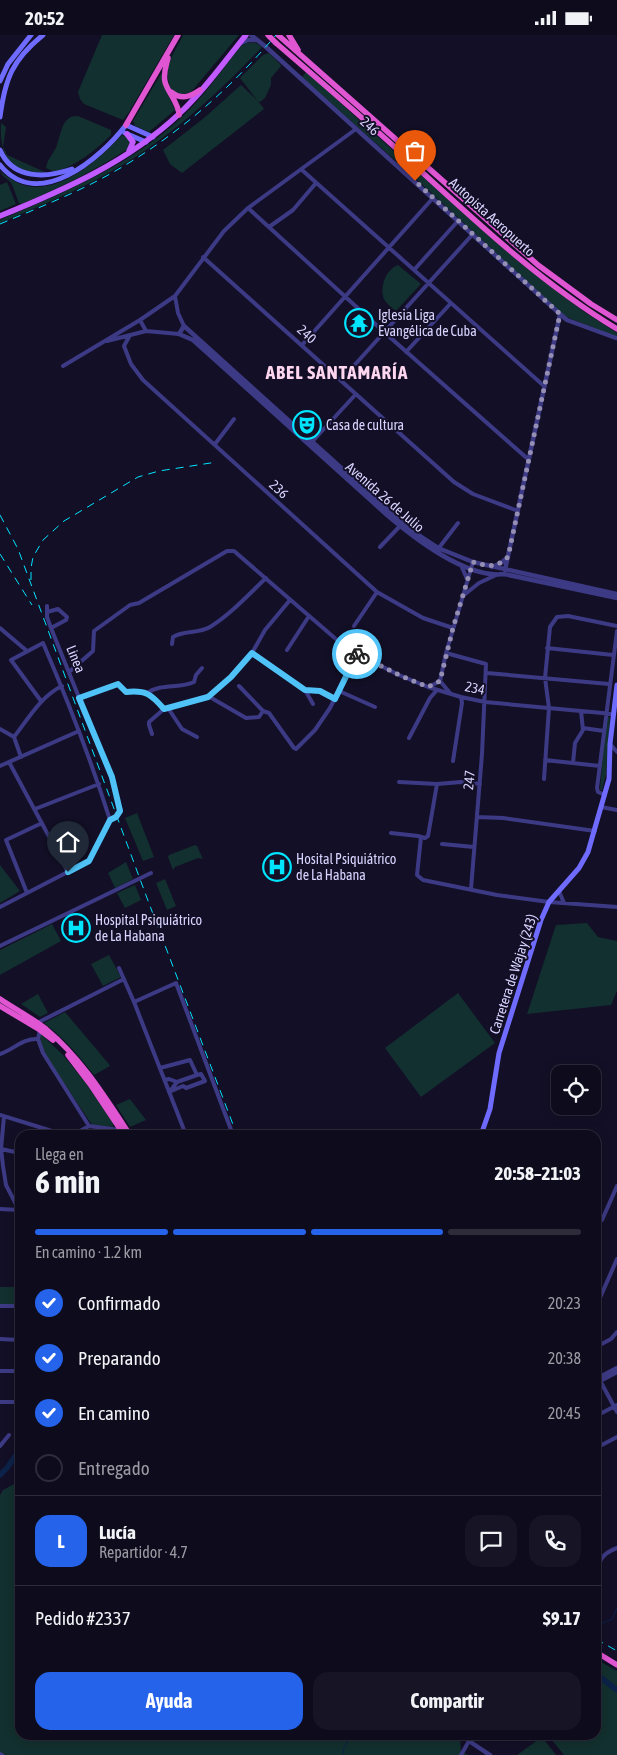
<!DOCTYPE html>
<html lang="es">
<meta charset="utf-8">
<style>
:root{--surface:#0e0b1c;--page:#171425;--text:#f1f3f6;--muted:#9b9ba3;--line:#2e2b3b;--accent:#2563eb}
body{margin:0;font-family:"Asap Condensed",sans-serif;background:var(--page);color:var(--text);height:100vh;display:flex;flex-direction:column;font-size:19px;white-space:nowrap}
*{box-sizing:border-box;margin:0}
p{font-size:16px;color:var(--muted)}
.icon{flex:none;width:28px;height:28px;fill:none;stroke:currentColor;stroke-width:2;stroke-linecap:round;stroke-linejoin:round}
.map{position:relative;flex:1;overflow:hidden}
.side{position:absolute;left:15px;top:1095px;width:586px;height:610px;display:flex;flex-direction:column;background:var(--surface);border-radius:15px;box-shadow:0 2px 12px #0003,0 0 0 1px var(--line)}
.side>*{flex:none}
.controls{position:absolute;left:551px;top:1030px;display:grid;gap:10px}
.controls a{display:grid;place-items:center;width:50px;height:50px;border-radius:10px;background:var(--surface);box-shadow:0 2px 12px #0003,0 0 0 1px var(--line);font-size:25px}
.pin{position:absolute;display:grid;place-items:center;width:42px;height:42px;color:#fff;margin:-51px -21px;border-radius:50% 50% 50% 0;rotate:-45deg;box-shadow:0 0 5px #0007}
.pin .icon{rotate:45deg}
.courier{position:absolute;display:grid;place-items:center;width:50px;height:50px;margin:-25px;border:4px solid #4fc3f7;border-radius:50%;background:#fff;color:#222;box-shadow:0 1px 6px #0007}
.overview em{font-style:normal;font-weight:700}
.overview div{display:flex;flex-direction:column-reverse}
.overview{display:flex;align-items:center;justify-content:space-between;height:85px;padding:0 20px}
h1{font-size:32px;font-weight:700;line-height:38px}
.bar{display:grid;grid-template-columns:repeat(4,1fr);gap:8px 5px;align-content:center;height:60px;padding:0 20px}
.bar i{height:6px;border-radius:4px;background:var(--line)}
.bar .current{background:var(--accent)}
.bar p{grid-column:span 4}
.line{display:flex;align-items:center;gap:12px;padding:0 20px;border-top:1px solid var(--line)}
.line div{flex:1}
.round{display:grid;place-items:center;flex:none;width:52px;height:52px;border-radius:15px;background:var(--page)}
ol{padding:0 20px;list-style:none}
li{display:flex;align-items:center;gap:15px;height:55px}
li p{margin-inline-start:auto}
li .icon{padding:5px;border-radius:50%;background:var(--accent);color:#fff;stroke-width:4}
li:last-child{color:var(--muted)}
li i{width:28px;height:28px;border:2px solid var(--line);border-radius:50%}
.button{display:flex;gap:10px;margin-top:auto;padding:10px 20px}
.button a{flex:1;height:58px;border-radius:15px;background:var(--accent);color:#fff;font-size:20px;font-weight:700;line-height:58px;text-align:center}
.button a+a{background:var(--page);color:var(--text)}
.status{display:flex;justify-content:space-between;align-items:center;height:35px;padding:0 25px;background:var(--surface);direction:ltr}
.status svg{height:14px;fill:currentColor}
.map>svg:first-child{display:block}
.green{fill:#12302f}
.lines{fill:none;stroke-linecap:round;stroke-linejoin:round}
.stream{stroke:#0c2248;stroke-width:1}
.river{stroke:#0c2248;stroke-width:5.5}
.minor{stroke:#3d3a85;stroke-width:4}
.tertiary{stroke:#3d3a85;stroke-width:4.5}
.secondary{stroke:#6f6bff;stroke-width:5}
.primary{stroke:#c25bff;stroke-width:5.5}
.trunk{stroke:#e055d1;stroke-width:5.5}
.rail{stroke:#00e5ff;stroke-width:1;stroke-dasharray:8 6;stroke-linecap:butt}
.trunk-bridge{stroke:#e055d1;stroke-width:5.5}
.done{stroke:#948fb3;stroke-width:5;stroke-dasharray:0 9}
.route{stroke:#4fc3f7;stroke-width:6}
.labels{text-anchor:middle;stroke-width:4;stroke-linejoin:round;paint-order:stroke}
.street-label{font-size:14px;fill:#d9d4ff;stroke:#130f26}
.poi-label{font-size:14px;fill:#d9d4ff;stroke:#130f26;text-anchor:start}
.district-label{font-size:19px;font-weight:bold;letter-spacing:1px;fill:#ffd6f0;stroke:#130f26}
</style>
<div class="status"><b>20:52</b><svg viewBox="0 0 49 12"><path d="M0 12V9h3v3zM5 12V6h3v6zM10 12V3h3v9zM15 12V0h3v12zM26 1h20v11H26zM47 4h2v5h-2z"/></svg></div>
<div class="map">
<svg width="617" height="1720" viewBox="0 0 617 1720">
<rect width="100%" height="100%" fill="#130f26"/>
<!-- green -->
<path class="green" d="M102,0H174L129,77L123,85L84,69L80,64L78,57Z
M183,0H239L191,57L181,60L172,56C161,33 173,21 183,0Z
M247,8H256L262,12C226,50 189,85 146,115C101,146 50,167 0,188V185C65,157 134,129 185,79C206,59 223,33 241,11Z
M269,18L280,29L281,31L271,43V50L265,63L260,67L258,66L264,74L182,138L170,129L163,115L204,83L241,50L257,65L240,43L263,20Z
M307,36L361,87L519,227L583,276L617,298V302L569,283L562,279L425,152L302,42Z
M162,37L164,51L175,75L149,97L135,91L133,86Z
M78,81L111,95V100C96,115 76,131 55,137L46,133C47,124 55,117 57,110C61,99 62,80 78,81Z
M1,88L6,92L3,112L7,120L47,138C41,137 33,138 27,137C3,131 0,109 1,88Z
M122,100L130,103L131,106L129,113C95,136 59,153 21,169L19,168C17,164 13,150 11,148C7,143 2,142 0,136C5,140 10,144 16,147C53,166 98,126 122,100Z
M7,147L16,169L0,176V150Z
M398,230L421,249L396,276C392,273 386,268 384,264C379,253 386,234 398,230Z
M606,682H610L606,739L602,755H600Z
M137,778L154,822L143,826L125,783Z
M195,810L197,811L203,824L198,823L175,832L173,835L168,822L169,820Z
M126,827L133,844L115,853L108,838Z
M0,830L20,856L0,868Z
M165,844L176,871L167,875L156,848Z
M135,850L141,865L125,873L117,858Z
M587,888L598,902L617,906V956L611,970L527,979L556,890Z
M52,889L61,906L0,940V915Z
M109,920L121,942L103,951L91,929Z
M458,958L495,1008L421,1062L385,1013Z
M38,959L48,978L40,982L21,969Z
M65,977L108,1028L110,1031L94,1040C79,1021 64,1003 44,988Z
M41,999L63,1020L85,1047L113,1088V1092L92,1090L44,1018L39,1002Z
M130,1064L146,1085L130,1092L116,1070Z
M0,1252H17V1269H0Z
M20,1446V1700H460L461,1716L468,1720H0V1460L3,1455Z
M596,1624L617,1636V1720H564L548,1700H596Z
M542,1702L556,1720H517Z"/>
<g class="lines">
<!-- stream -->
<path class="stream" d="M596,1591L612,1584L617,1573
M343,1720L344,1713L351,1700"/>
<!-- river -->
<path class="river" d="M0,1440L7,1433L20,1414
M596,1639L617,1655"/>
<!-- minor -->
<path class="minor" d="M302,135L544,351
M248,173L384,297L529,425
M269,192L293,175L316,148
M203,222L454,447L473,459L518,476
M414,235L457,187
M175,261L178,278L184,291
M140,285L146,296L179,299
M130,300L124,311L131,329L143,345L377,557L423,583L453,593
M107,306L146,296
M302,310L433,163
M406,317L451,268
M63,331L140,285L175,261L224,196L248,173L356,94
M341,345L472,200
M215,409L234,384
M310,409L356,359
M380,512L400,491
M438,514L458,488
M461,530L467,544
M464,560L479,548L496,540
M47,571V582L51,593L111,742L121,776L116,782L110,785
M47,577L58,574L67,582L66,585L51,593
M354,591L377,557
M0,593L27,616
M172,609L173,602C184,595 198,599 210,592C231,579 248,560 266,543
M547,613L613,620
M287,615L309,581
M252,618L305,655L320,656L335,664
M446,618L486,629L482,719L471,854
M69,637L93,616L94,596L130,570L139,568L227,516H234L344,611L357,619L399,640L428,652L461,662L485,667L613,679
M487,638L609,649
M440,646L450,658
M239,651L263,676L269,678L294,713L296,714L315,695L330,673L357,619
M429,652L440,646L446,618L473,527
M305,655L313,669
M339,656L375,672
M147,658C161,648 180,654 194,647L196,640L202,633
M208,661L246,683L259,682L263,676
M79,663L118,649L126,657C146,655 151,659 164,674
M41,666L11,625L43,608C68,666 91,725 110,785
M168,673L182,694L197,702
M583,693L604,696
M0,694L14,702
M152,699L149,690V687L164,674L208,661L231,642L252,618L265,595L290,565
M409,703L430,663L437,655
M610,709L617,717
M21,722L14,702C28,684 41,661 62,651
M545,725L600,731
M453,726L462,668L461,662
M9,727L68,837
M573,728L575,708L583,695L581,676
M0,731L79,696
M544,744L549,673L545,643L550,592L557,582L568,581L617,591
M399,747L437,749L461,747L480,749
M605,760L598,757L597,753L617,596
M601,772L617,775
M35,774L99,749
M477,782L503,783L595,796
M391,798L418,801L425,803L428,801L437,749
M421,802L417,840L423,845L497,860L549,867L617,872
M442,809L474,812
M559,856L564,868
M27,858L6,805L42,788
M0,872L89,826L110,785
M0,911L151,838
M119,933L134,967L186,1100
M134,967L176,948L233,1100
M37,988L124,944
M40,995L38,1004L43,1018L89,1091
M0,1019C13,1015 23,1003 38,1004
M160,1033L190,1025L197,1040L201,1039L205,1046L186,1053L183,1051L169,1057
M165,1045L169,1044L177,1047L171,1055
M177,1047L197,1040
M0,1080L65,1100
M4,1081L1,1114L3,1131L6,1150L19,1175V1271
M73,1100L89,1091L120,1095
M1,1114L20,1118
M0,1174L20,1175
M602,1185L617,1151
M0,1271H20
M596,1272L617,1224
M0,1304L20,1305
M596,1312L611,1304L617,1297
M0,1336H20
M596,1338L617,1377
M0,1367H20
M596,1381L617,1370
M0,1411L9,1400
M596,1413L617,1402
M596,1543C599,1527 600,1519 617,1513
M0,1719L2,1720
M461,1720L469,1706L464,1700"/>
<!-- tertiary -->
<path class="tertiary" d="M251,0L266,12L560,279L567,285L616,303
M241,8L248,5H257
M492,532L501,528L508,522
M505,535L560,279
M617,559L473,527L438,513L409,494L184,291L179,299L193,305L387,480C414,503 467,544 504,539L617,563
M596,1344L617,1333
M596,1348L617,1337
M469,1706L490,1720"/>
<!-- secondary -->
<path class="secondary" d="M0,46L8,29L31,0
M0,82C5,44 12,25 43,0
M125,98L146,107
M0,115C13,145 46,143 72,134
M0,130C38,177 100,124 126,90L153,102
M481,1100L490,1074L499,1018L541,885L549,867L579,833L588,817L609,744L610,709L617,650"/>
<!-- primary -->
<path class="primary" d="M127,99L133,107L129,116
M0,181C64,155 128,127 179,79C204,56 224,27 246,0"/>
<!-- trunk -->
<path class="trunk" d="M278,0L538,230L591,269L617,285
M289,0L298,15
M276,8C326,51 376,94 424,139C485,195 546,251 617,294
M168,23C166,31 163,38 165,47C168,58 179,68 179,80
M171,57C181,65 190,62 200,55
M126,90L178,0
M0,964C15,974 32,983 46,994C81,1023 105,1062 130,1100
M0,971L40,995L53,1005
M68,1020L90,1049L124,1100
M596,1617L617,1630"/>
<!-- rail -->
<path class="rail" d="M0,189C33,175 66,162 97,146C166,110 226,59 276,0
M0,480L18,514L147,863L237,1100
M0,519L32,570
M31,545V533L33,522L43,505L64,486L138,442L159,436L217,427
M596,1604L617,1616"/>
<!-- trunk-bridge -->
<path class="trunk-bridge" d="M268,0L276,8"/>
</g>
<g class="lines">
<!-- done -->
<path class="done" d="M357,619L399,640L428,652L440,646L453,593L473,527C489,531 494,534 508,522L560,279L415,146"/>
<!-- route -->
<path class="route" d="M68,837L89,826L110,785L116,782L120,776L112,742L79,663L118,649L126,657C146,655 151,659 164,674L208,662L231,642L252,618L305,655L320,656L335,664L357,619"/>
</g>
<!-- icons -->
<defs>
<symbol id="temple-ring" viewBox="-11 -11 22 22"><circle r="9.5" fill="#130f26" stroke="#00e5ff" stroke-width="1.5"/><path d="M0-6L5-2H3V0L6.5 2.5H4V6H1.5V3h-3V6H-4V2.5H-6.5L-3 0V-2H-5Z" fill="#00e5ff"/></symbol>
<symbol id="theatre-ring" viewBox="-11 -11 22 22"><circle r="9.5" fill="#130f26" stroke="#00e5ff" stroke-width="1.5"/><path d="M-5-5.5Q0-4 5-5.5V0Q5 5 0 6Q-5 5-5 0ZM-3.3-2.5H-1v1.5H-3.3ZM1-2.5H3.3v1.5H1ZM-2.8 1Q0 5.5 2.8 1Z" fill="#00e5ff"/></symbol>
<symbol id="hospital-ring" viewBox="-11 -11 22 22"><circle r="9.5" fill="#130f26" stroke="#00e5ff" stroke-width="1.5"/><path d="M-5-5h3v3.5h4V-5h3V5h-3V1.5h-4V5h-3Z" fill="#00e5ff"/></symbol>
</defs>
<g fill-rule="evenodd">
<use href="#temple-ring" x="343" y="272" width="32" height="32"/>
<use href="#theatre-ring" x="291" y="374" width="32" height="32"/>
<use href="#hospital-ring" x="261" y="816" width="32" height="32"/>
<use href="#hospital-ring" x="60" y="877" width="32" height="32"/>
</g>
<g class="labels">
<!-- street labels -->
<g class="street-label">
<text transform="translate(370 91) rotate(42)" y="5">246</text>
<text transform="translate(492 182) rotate(42)" y="5">Autopista Aeropuerto</text>
<text transform="translate(307 299) rotate(42)" y="5">240</text>
<text transform="translate(279 454) rotate(43)" y="5">236</text>
<text transform="translate(385 462) rotate(41)" y="5">Avenida 26 de Julio</text>
<text transform="translate(76 624) rotate(68)" y="5">Linea</text>
<text transform="translate(475 653) rotate(12)" y="5">234</text>
<text transform="translate(469 745) rotate(-85)" y="5">247</text>
<text transform="translate(513 939) rotate(-72)" y="5">Carretera de Wajay (243)</text>
</g>
<!-- poi labels -->
<g class="poi-label">
<text x="378" y="285">Iglesia Liga<tspan x="378" dy="16">Evangélica de Cuba</tspan></text>
<text x="326" y="395">Casa de cultura</text>
<text x="296" y="829">Hosital Psiquiátrico<tspan x="296" dy="16">de La Habana</tspan></text>
<text x="95" y="890">Hospital Psiquiátrico<tspan x="95" dy="16">de La Habana</tspan></text>
</g>
<!-- district labels -->
<g class="district-label">
<text x="337" y="344">ABEL SANTAMARÍA</text>
</g>
</g>
</svg>
<div class="controls">
<a><svg class="icon" aria-label="locate" viewBox="0 0 24 24"><circle cx="12" cy="12" r="6"/><path d="M12 2v4M12 18v4M2 12h4M18 12h4"/></svg></a>
</div>
<div class="pin" style="left:415px;top:146px;background:#ea580c"><svg class="icon" aria-label="bag" viewBox="0 0 24 24"><path d="M5 8h14l-1 12H6zM9 8a3 3 0 0 1 6 0"/></svg></div>
<div class="pin" style="left:68px;top:837px;background:#1f2937"><svg class="icon" aria-label="home" viewBox="0 0 24 24"><path d="M3 11l9-7 9 7M6 9v11h12V9"/></svg></div>
<div class="courier" style="left:357px;top:619px"><svg class="icon" aria-label="bike" viewBox="0 0 24 24"><circle cx="6" cy="16" r="4"/><circle cx="18" cy="16" r="4"/><path d="M6 16l4-8h5l3 8M10 8l3 8H6M13 5h3"/></svg></div>
<section class="side">
<div class="overview"><div><h1>6 min</h1><p>Llega en</p></div><em>20:58–21:03</em></div>
<div class="bar"><i class="current"></i><i class="current"></i><i class="current"></i><i></i><p>En camino · 1.2 km</p></div>
<ol>
<li><svg class="icon" aria-label="check" viewBox="0 0 24 24"><path d="M5 12l5 5 9-10"/></svg>Confirmado<p>20:23</p></li>
<li><svg class="icon" aria-label="check" viewBox="0 0 24 24"><path d="M5 12l5 5 9-10"/></svg>Preparando<p>20:38</p></li>
<li><svg class="icon" aria-label="check" viewBox="0 0 24 24"><path d="M5 12l5 5 9-10"/></svg>En camino<p>20:45</p></li>
<li><i></i>Entregado</li>
</ol>
<div class="line" style="height:90px"><b class="round" style="background:var(--accent);color:#fff">L</b><div><b>Lucía</b><p>Repartidor · 4.7</p></div><a class="round"><svg class="icon" aria-label="chat" viewBox="0 0 24 24"><path d="M4 5h16v11H9l-5 4z"/></svg></a><a class="round"><svg class="icon" aria-label="phone" viewBox="0 0 24 24"><path d="M5 4h4l2 5-3 2q2 4 5 5l2-3 5 2v4C11 20 4 13 5 4z"/></svg></a></div>
<div class="line" style="height:65px"><div>Pedido #2337</div><b>$9.17</b></div>
<div class="button"><a>Ayuda</a><a>Compartir</a></div>
</section>
</div>
